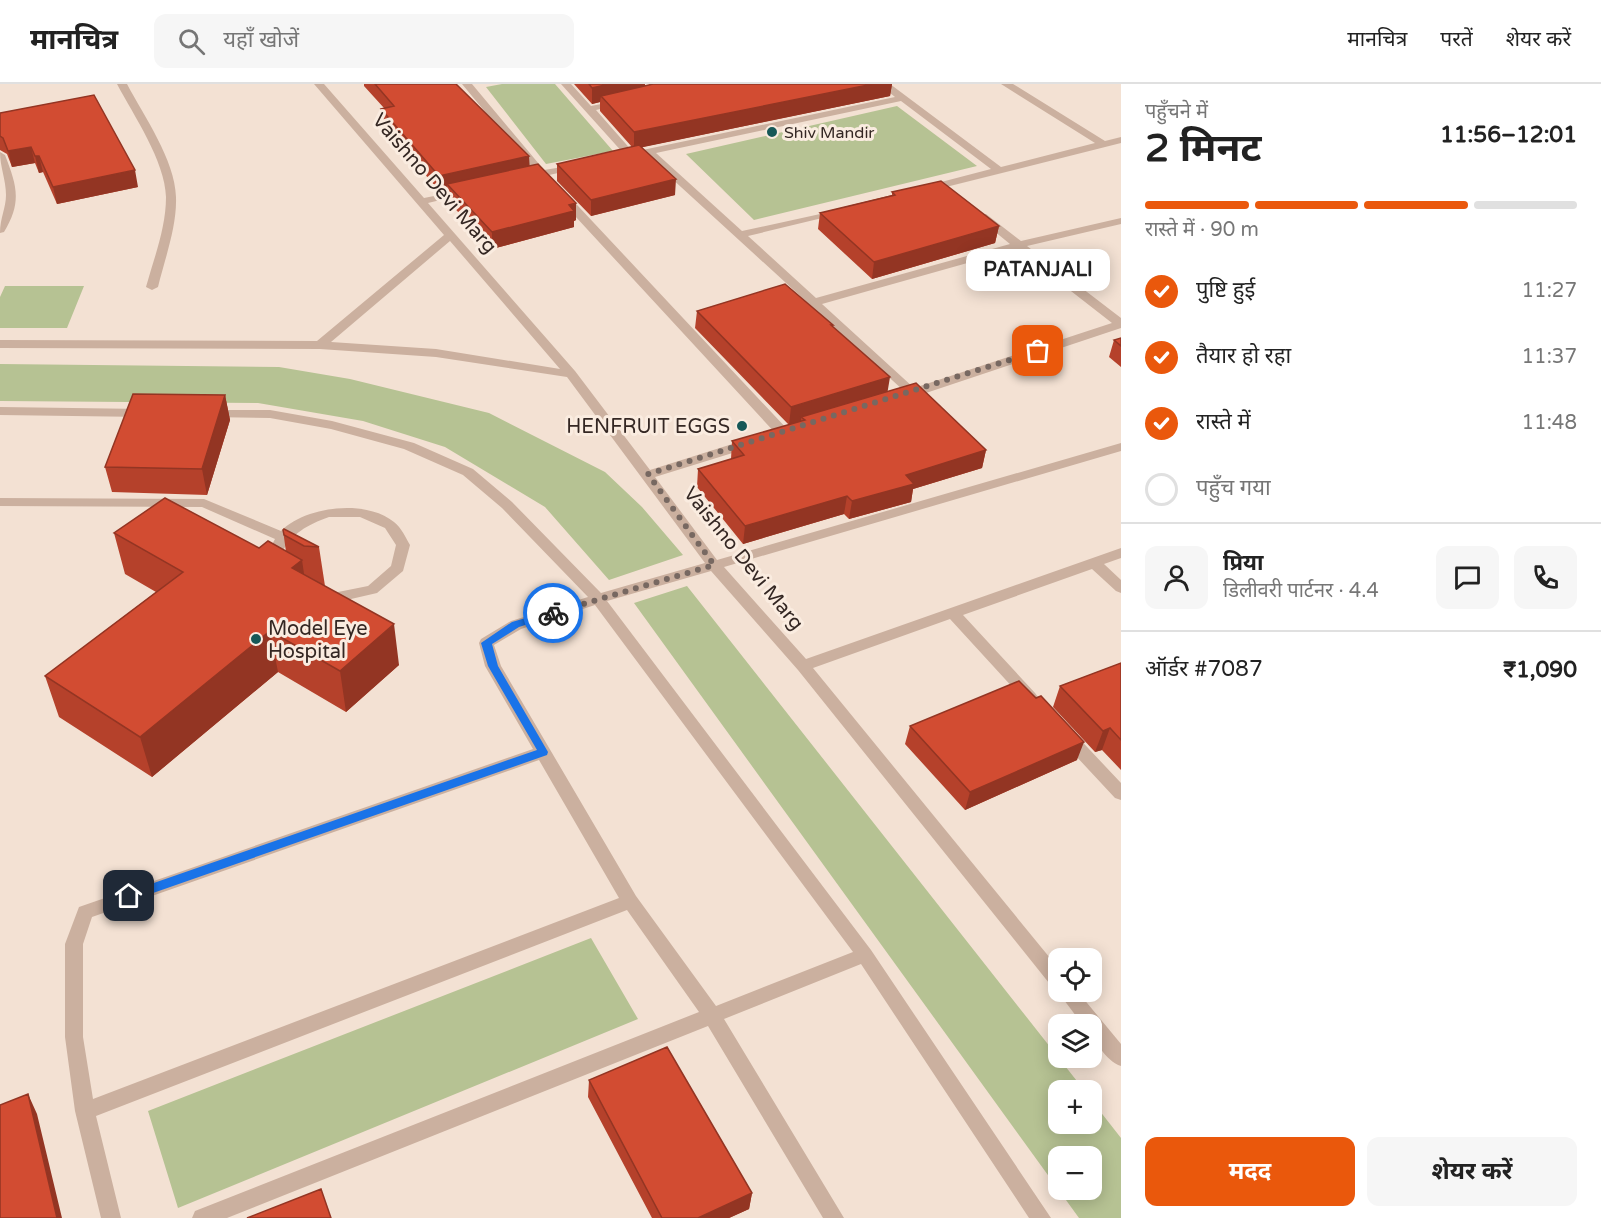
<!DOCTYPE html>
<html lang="hi">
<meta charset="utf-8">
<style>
:root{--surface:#fff;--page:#f6f6f6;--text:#222;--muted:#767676;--line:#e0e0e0;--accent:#ea580c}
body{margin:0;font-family:"Varela Round","Noto Sans Devanagari",sans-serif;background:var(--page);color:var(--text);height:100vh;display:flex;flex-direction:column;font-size:22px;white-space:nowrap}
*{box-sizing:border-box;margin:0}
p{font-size:20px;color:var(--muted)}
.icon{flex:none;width:33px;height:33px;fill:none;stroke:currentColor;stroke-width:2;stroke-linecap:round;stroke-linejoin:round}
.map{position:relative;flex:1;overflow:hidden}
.details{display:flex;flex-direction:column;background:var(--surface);width:480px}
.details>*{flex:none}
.fabs{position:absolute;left:1048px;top:864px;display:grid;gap:12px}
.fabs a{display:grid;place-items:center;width:54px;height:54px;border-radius:12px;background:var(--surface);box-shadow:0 3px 15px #0003;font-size:30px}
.pin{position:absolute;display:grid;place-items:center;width:51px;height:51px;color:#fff;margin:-26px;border-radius:12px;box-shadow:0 3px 9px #0006}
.courier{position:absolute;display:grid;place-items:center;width:60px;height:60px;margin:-30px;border:4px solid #1a73e8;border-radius:50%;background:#fff;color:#222;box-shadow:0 2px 8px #0007}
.bubble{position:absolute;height:42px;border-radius:12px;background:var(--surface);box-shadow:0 3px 15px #0003;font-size:20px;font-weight:700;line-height:42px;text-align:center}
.headline em{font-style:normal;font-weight:700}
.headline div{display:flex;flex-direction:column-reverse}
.headline{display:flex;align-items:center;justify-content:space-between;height:102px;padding:0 24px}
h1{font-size:39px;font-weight:700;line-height:45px}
.bar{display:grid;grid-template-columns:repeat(4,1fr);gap:9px 6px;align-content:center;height:72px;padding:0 24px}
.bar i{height:8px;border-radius:4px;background:var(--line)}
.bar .on{background:var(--accent)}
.bar p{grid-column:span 4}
.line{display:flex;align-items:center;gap:15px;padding:0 24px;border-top:2px solid var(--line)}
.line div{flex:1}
.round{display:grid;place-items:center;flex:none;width:63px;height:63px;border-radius:12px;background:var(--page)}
ol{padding:0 24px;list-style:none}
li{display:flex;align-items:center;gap:18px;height:66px}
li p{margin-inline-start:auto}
li .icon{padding:6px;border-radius:50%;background:var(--accent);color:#fff;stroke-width:4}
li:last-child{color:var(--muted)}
li i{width:33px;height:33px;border:3px solid var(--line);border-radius:50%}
.cta{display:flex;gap:12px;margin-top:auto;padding:12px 24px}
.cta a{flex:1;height:69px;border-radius:12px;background:var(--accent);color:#fff;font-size:24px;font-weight:700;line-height:69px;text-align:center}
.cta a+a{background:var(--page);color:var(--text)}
header{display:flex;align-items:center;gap:36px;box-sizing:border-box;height:84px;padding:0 30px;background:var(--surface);border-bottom:2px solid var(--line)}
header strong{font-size:28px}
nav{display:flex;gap:33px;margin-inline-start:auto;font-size:21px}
.search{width:420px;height:54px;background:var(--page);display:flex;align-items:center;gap:15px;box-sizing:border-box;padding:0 21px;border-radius:12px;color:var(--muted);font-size:22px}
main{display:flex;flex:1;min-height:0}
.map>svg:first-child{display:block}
.green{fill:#b6c293;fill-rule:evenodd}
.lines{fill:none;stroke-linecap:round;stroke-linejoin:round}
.minor{fill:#cbb09f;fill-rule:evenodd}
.wall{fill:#b5412b}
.shaded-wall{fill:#933523}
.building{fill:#d24c32;stroke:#933523;stroke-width:1.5}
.route{fill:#1a73e8}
.done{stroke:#776861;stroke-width:6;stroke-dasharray:0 10.8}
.poi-dot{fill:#165857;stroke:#faece0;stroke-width:2}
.labels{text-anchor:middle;stroke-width:6;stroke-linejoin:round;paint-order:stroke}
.far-poi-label{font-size:16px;fill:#342723;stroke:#faece0;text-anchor:start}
.street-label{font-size:20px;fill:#342723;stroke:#faece0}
.poi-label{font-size:20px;fill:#342723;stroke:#faece0;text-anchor:end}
</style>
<header>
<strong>मानचित्र</strong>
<div class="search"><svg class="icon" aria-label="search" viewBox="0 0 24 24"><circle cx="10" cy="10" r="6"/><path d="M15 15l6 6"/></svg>यहाँ खोजें</div>
<nav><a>मानचित्र</a><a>परतें</a><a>शेयर करें</a></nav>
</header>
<main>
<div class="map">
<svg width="1121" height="1134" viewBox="0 0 1121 1134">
<rect width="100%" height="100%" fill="#f3e1d3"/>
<!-- green -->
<path class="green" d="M502,0H555L613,67L546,80L486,3Z
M897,22L977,82L754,136L686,70Z
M5,202H84L67,244H0V213Z
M0,280L279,283L350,295L489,329L605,388L642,423L683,471L609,496L545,423L445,363L363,337L258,319L0,317Z
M687,502L1084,1006H1059V1040H1092V1017L1121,1054V1134H1079L634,519ZM1092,1072V1106H1059V1072Z
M591,854L638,935L178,1124L148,1027Z"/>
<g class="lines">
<!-- minor -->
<path class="minor" d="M117,0H127C144,32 175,76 176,113C177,143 165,174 158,203L152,206L146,203C154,174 166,144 166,113C165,77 134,32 117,0Z
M314,0H324L424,114L469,105V109L428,119L575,287L650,386L745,356H755L757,359L755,362L655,393L717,476L1121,359V367L724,483L806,575L1121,464V474L1104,480L1121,496V509L1116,507L1092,485L963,531L1035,609L1038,613L1035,617H1025L950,535L813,584L1059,885V908H1078L1121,960V982C1106,977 1092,956 1092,940H1082L1058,908L1059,906L1053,904L798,586L711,487L607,517L871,866L1051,1134H1029L861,880L724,935L844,1134H823L708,942L227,1134H192L195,1127L699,928L627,826L96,1032L121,1134H101L75,1027L65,953V860L79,823L533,665L485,582L479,559L481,555L511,537L588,513L502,424L463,391L404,365L331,345L270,334L208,333L202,329L204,326H270L332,337L414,359L473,385L512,418L601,509L705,479L567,293L436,273L320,265L0,264V256L317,257L444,151ZM450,157L560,285L436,265L331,258ZM595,521L853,868L716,922L636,812L501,582L494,561L521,545ZM539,676L619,814L93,1015L83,953V860L92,833Z
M462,0H472L544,86L581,80V84L549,91L788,346L789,349L788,352H778L539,93L523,95V91L535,88Z
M561,0H571L591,22L621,16V20L596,26L633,68L895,13L879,0H890L1001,83L1095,59L1001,0H1013L1105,57L1121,53V59L926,108L921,105L922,103L991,85L901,17L656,69L742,147L843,125V129L748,152L816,214L1010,160L978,134V130H986L1021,157L1121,134V140L1027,162L1121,234V244L917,312L900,314L898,311L904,307L646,71L623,74L622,72L624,70ZM1017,165L1112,239L914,304L822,220Z
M0,68L5,71C17,102 22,118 4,148L0,149C0,134 6,124 6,111C6,96 0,83 0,68Z
M0,323L145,325L151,329L145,333L0,331Z
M0,414L204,415L281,447C306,422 366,415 394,438C401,443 406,454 410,461L403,487L377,509L338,518L307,515L278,499L276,496L267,470L275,455L202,423L0,422ZM329,433H360L385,444L396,461L391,482L368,502L338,508L310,505L289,493L281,470C292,449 307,441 329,433Z
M1067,646L1073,648L1121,699V716L1115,714L1061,656L1059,652L1061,648Z"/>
</g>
<!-- wall -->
<path class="wall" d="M364,0H456L530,82L576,136L574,137V143L492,165L448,117L447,106L440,108L383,41L381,25L384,24L364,2Z
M574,0H645V2L653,0H892L890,12L642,63L675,111L591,132L557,97V80L632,63L600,27V18L592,20Z
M0,29L138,103L57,120L43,88L39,89L35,79L12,83L7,70L0,66Z
M892,108L999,142L995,159L872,195L818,145L820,129L892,111Z
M697,227L833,241V243L887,308L986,366L982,384L913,405L911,418L849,435L844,430L743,460L697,403L698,385L731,375L732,357L789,341L695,244Z
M1121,254V283L1109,273L1114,256Z
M225,311L230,336L207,411L112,408L105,383Z
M283,446L319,463L325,502L399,581L346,628L278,588L152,693L59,633L45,592L156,508L125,490L114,449L286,468Z
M1121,579V686L1102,666L1095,668L1053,623L1060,602Z
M1036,614L1077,676L965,726L905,660L910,642Z
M589,996L752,1109L749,1125L729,1134H652L588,1013Z"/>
<!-- shaded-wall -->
<path class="shaded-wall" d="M609,0H645V8L601,12L600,18L592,20V4Z
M873,0H892L890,12L634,65V48Z
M31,63L35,79L12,83L8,67Z
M35,72H39L43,88L39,89Z
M529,72L530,88L447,100V106L440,108L439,92Z
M135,86L138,103L57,120L53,103Z
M676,95L675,111L591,132V116Z
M576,119V136L574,137V143L492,165V148Z
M999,142L995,159L872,195L874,178Z
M890,293L887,311L801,333V337L789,341L791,323Z
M225,311L230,336L207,411L202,385Z
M986,366L982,384L913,405L911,418L849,435L852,417L906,391Z
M847,412L844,430L743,460L745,442Z
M302,476L308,517L292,484Z
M394,540L399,581L346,628L340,587Z
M270,547L278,588L152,693L140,653Z
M1110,644L1102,666L1095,668L1103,647Z
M1084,658L1077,676L965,726L970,708Z
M28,1010L37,1030L62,1134H57Z
M752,1109L749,1125L729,1134H698Z"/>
<!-- building -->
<path class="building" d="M375,0H456L529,72L439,92L381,25L394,22Z
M589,0H609L592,4Z
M653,0H873L634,48L601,12Z
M94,11L135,86L53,103L39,72H35L31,63L8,67L3,54L0,52V29Z
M639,61L676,95L591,116L557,80Z
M538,80L576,119L569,121L574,127L492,148L447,100Z
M941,97L999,142L874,178L820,129L895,111L892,108Z
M785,200L833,241H831L890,293L791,323L697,227Z
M1121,254V262L1114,256Z
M916,299L986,366L906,391L914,400L852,417L847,412L745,442L698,385L744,371L732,357L805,336L801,333Z
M133,310L225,311L202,385L105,383Z
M165,414L259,464L268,457L302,476L292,484L394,540L340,587L270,547L140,653L45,592L183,488L114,449Z
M284,445L319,463L304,462L284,451L283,446Z
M1121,579V656L1110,644L1103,647L1060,602Z
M1019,597L1036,614L1041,612L1084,658L970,708L910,642Z
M667,963L752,1109L698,1134H662L589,996Z
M28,1010L57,1134H0V1021Z
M321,1105L331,1134H247Z"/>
<!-- route -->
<path class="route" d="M553,526L556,527V531L519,543L492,560L498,582L548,668L547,671L133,816H125V809L537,666L488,582L481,559L512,538Z"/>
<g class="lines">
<!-- done -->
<path class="done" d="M553,529L714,481L648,390L1038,267"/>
</g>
<!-- markers -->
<g class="poi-dot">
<circle cx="772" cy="48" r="6"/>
<circle cx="742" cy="342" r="6"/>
<circle cx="256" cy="555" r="6"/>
</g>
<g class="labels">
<!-- far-poi labels -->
<g class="far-poi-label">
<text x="784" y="54">Shiv Mandir</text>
</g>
<!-- street labels -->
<g class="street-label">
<text transform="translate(435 99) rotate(49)" y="7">Vaishno Devi Marg</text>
<text transform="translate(744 474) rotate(51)" y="7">Vaishno Devi Marg</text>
</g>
<!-- poi labels -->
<g class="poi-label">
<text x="730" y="349">HENFRUIT EGGS</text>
<text x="268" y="551" text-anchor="start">Model Eye<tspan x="268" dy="23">Hospital</tspan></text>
</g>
</g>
</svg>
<div class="fabs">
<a><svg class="icon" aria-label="locate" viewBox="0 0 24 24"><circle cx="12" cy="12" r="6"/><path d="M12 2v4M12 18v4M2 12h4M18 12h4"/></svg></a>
<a><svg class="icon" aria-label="layers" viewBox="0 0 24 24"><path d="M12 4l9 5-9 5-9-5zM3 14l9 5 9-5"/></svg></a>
<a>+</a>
<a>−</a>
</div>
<div class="pin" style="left:1038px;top:267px;background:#ea580c"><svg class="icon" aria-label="bag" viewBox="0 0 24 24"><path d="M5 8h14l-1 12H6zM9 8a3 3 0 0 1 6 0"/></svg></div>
<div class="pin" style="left:129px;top:812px;background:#1f2937"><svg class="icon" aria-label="home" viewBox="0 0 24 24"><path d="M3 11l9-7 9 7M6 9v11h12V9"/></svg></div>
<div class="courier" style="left:553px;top:529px"><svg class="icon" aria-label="bike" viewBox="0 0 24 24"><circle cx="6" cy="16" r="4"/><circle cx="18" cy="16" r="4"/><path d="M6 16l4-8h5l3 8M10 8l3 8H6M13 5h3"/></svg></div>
<div class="bubble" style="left:966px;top:165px;width:144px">PATANJALI</div>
</div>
<section class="details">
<div class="headline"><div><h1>2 मिनट</h1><p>पहुँचने में</p></div><em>11:56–12:01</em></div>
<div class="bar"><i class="on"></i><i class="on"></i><i class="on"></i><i></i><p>रास्ते में · 90 m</p></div>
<ol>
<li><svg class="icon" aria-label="check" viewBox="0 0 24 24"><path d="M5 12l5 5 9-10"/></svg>पुष्टि हुई<p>11:27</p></li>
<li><svg class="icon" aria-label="check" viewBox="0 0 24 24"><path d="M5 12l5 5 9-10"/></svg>तैयार हो रहा<p>11:37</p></li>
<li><svg class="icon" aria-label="check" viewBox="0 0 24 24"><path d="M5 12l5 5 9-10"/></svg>रास्ते में<p>11:48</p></li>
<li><i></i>पहुँच गया</li>
</ol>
<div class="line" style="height:108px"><a class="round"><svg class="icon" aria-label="person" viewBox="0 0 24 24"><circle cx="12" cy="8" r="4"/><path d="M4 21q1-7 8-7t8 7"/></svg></a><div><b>प्रिया</b><p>डिलीवरी पार्टनर · 4.4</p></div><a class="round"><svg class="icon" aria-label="chat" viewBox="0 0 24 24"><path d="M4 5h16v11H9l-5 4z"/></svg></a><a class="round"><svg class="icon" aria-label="phone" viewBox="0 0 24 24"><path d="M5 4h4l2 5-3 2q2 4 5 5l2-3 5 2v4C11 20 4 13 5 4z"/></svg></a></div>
<div class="line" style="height:78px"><div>ऑर्डर #7087</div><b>₹1,090</b></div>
<div class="cta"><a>मदद</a><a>शेयर करें</a></div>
</section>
</main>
